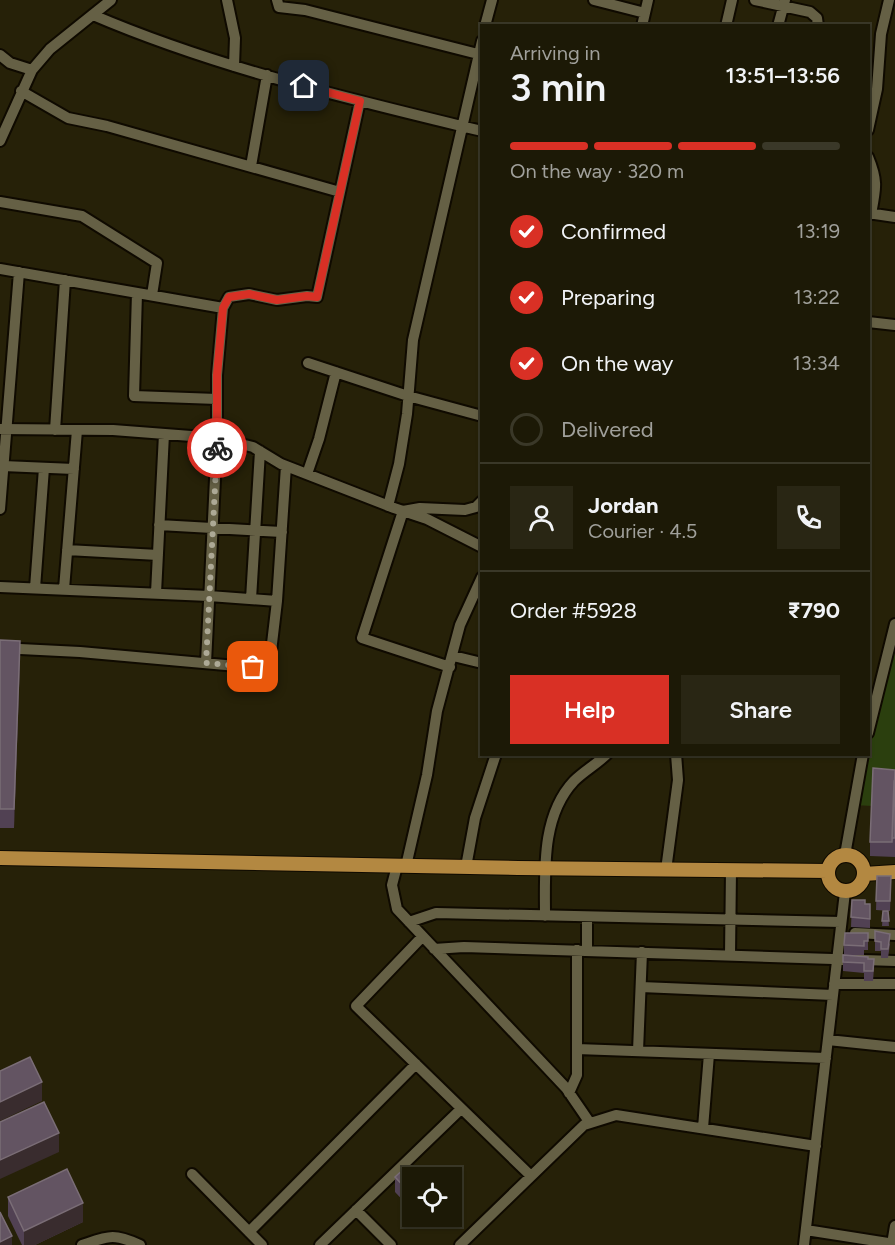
<!DOCTYPE html>
<meta charset="utf-8">
<style>
:root{--surface:#1c1906;--page:#292614;--text:#f1f3f6;--muted:#a0a09b;--line:#3a3828;--accent:#d93025}
body{margin:0;font-family:Figtree,sans-serif;background:var(--page);color:var(--text);height:100vh;display:flex;flex-direction:column;font-size:22px;white-space:nowrap}
*{box-sizing:border-box;margin:0}
p{font-size:20px;color:var(--muted)}
.icon{flex:none;width:33px;height:33px;fill:none;stroke:currentColor;stroke-width:2;stroke-linecap:round;stroke-linejoin:round}
.map{position:relative;flex:1;overflow:hidden}
.sheet{position:absolute;left:480px;top:24px;width:390px;height:732px;display:flex;flex-direction:column;background:var(--surface);border-radius:0px;box-shadow:0 2px 4px #0004,0 0 0 2px var(--line)}
.sheet>*{flex:none}
.controls{position:absolute;left:402px;top:1167px;display:grid;gap:12px}
.controls a{display:grid;place-items:center;width:60px;height:60px;border-radius:0px;background:var(--surface);box-shadow:0 2px 4px #0004,0 0 0 2px var(--line);font-size:30px}
.pin{position:absolute;display:grid;place-items:center;width:51px;height:51px;color:#fff;margin:-26px;border-radius:12px;box-shadow:0 3px 9px #0006}
.courier{position:absolute;display:grid;place-items:center;width:60px;height:60px;margin:-30px;border:4px solid #d93025;border-radius:50%;background:#fff;color:#222;box-shadow:0 2px 8px #0007}
.head em{font-style:normal;font-weight:600}
.head div{display:flex;flex-direction:column-reverse}
.head{display:flex;align-items:center;justify-content:space-between;height:102px;padding:0 30px}
h1{font-size:39px;font-weight:600;line-height:45px}
.bar{display:grid;grid-template-columns:repeat(4,1fr);gap:9px 6px;align-content:center;height:72px;padding:0 30px}
.bar i{height:8px;border-radius:4px;background:var(--line)}
.bar .selected{background:var(--accent)}
.bar p{grid-column:span 4}
.line{display:flex;align-items:center;gap:15px;padding:0 30px;border-top:2px solid var(--line)}
.line div{flex:1}
.round{display:grid;place-items:center;flex:none;width:63px;height:63px;border-radius:0px;background:var(--page)}
ol{padding:0 30px;list-style:none}
li{display:flex;align-items:center;gap:18px;height:66px}
li p{margin-inline-start:auto}
li .icon{padding:6px;border-radius:50%;background:var(--accent);color:#fff;stroke-width:4}
li:last-child{color:var(--muted)}
li i{width:33px;height:33px;border:3px solid var(--line);border-radius:50%}
.button{display:flex;gap:12px;margin-top:auto;padding:12px 30px}
.button a{flex:1;height:69px;border-radius:0px;background:var(--accent);color:#fff;font-size:24px;font-weight:600;line-height:69px;text-align:center}
.button a+a{background:var(--page);color:var(--text)}
.map>svg:first-child{display:block}
.green{fill:#2b3f0e}
.lines{fill:none;stroke-linecap:round;stroke-linejoin:round}
.minor-casing{stroke:#0f0a00;stroke-width:14}
.major-casing{stroke:#0f0a00;stroke-width:16}
.minor{stroke:#656045;stroke-width:10}
.major{stroke:#b38841;stroke-width:14}
.wall{fill:#514153}
.shaded-wall{fill:#392c2e}
.building{fill:#635462;stroke:#7a6d76;stroke-width:1.5}
.done{stroke:#ada996;stroke-width:6;stroke-dasharray:0 10.8}
.route{stroke:#d93025;stroke-width:8}
</style>
<div class="map">
<svg width="895" height="1245" viewBox="0 0 895 1245">
<rect width="100%" height="100%" fill="#262108"/>
<!-- green -->
<path class="green" d="M895,628V783L872,782L873,806L853,805L865,755L868,754L869,741Z"/>
<g class="lines">
<defs>
<path id="minor" d="M227,0L235,38L234,66
M277,0L279,7L305,10L478,54
M594,0L645,13
M755,0L810,12L817,18L818,26
M93,15C217,68 350,99 482,131
M485,26L492,0
M642,26L648,0
M726,26L732,0
M778,26L785,0
M0,55L10,63L32,70
M21,91L68,118L107,126L340,192
M868,130L877,89L881,34L889,0
M0,141L32,70L50,49L111,0
M868,157C878,181 876,188 871,214
M251,166L267,75
M0,202L82,216L157,263L152,295
M868,213L895,217
M0,269L223,308L217,375V438L206,663
M137,293L134,396L217,399
M223,308L229,297L249,294L277,300L307,296L317,297L360,101
M868,322L895,325
M308,363L408,396L482,416
M0,429L113,430L217,438L253,447L281,464L394,508L427,519L482,547
M55,430L65,280
M3,466L74,469
M307,474L319,439L336,372
M388,506L399,464L407,414L413,340L482,41
M0,509L19,272
M159,525L282,532
M67,550L158,555
M0,587L209,596L277,601
M35,588L44,468
M64,589L77,430
M156,593L164,434
M251,599L260,451
M0,648L80,652L269,669L277,601L286,466
M453,656L482,663
M450,667L362,638L403,511L420,508L465,510L476,507L482,501
M868,733L895,624
M845,855L863,754
M397,866L392,885L397,909L566,1088L590,1123
M406,866L427,775L437,711L460,625L482,577
M466,867L475,818L496,754
M666,870L678,780L676,754
M545,916C545,871 541,816 574,781C584,771 597,764 607,754
M409,922L436,913L841,922
M855,933L895,935
M422,937L356,1006L531,1176
M434,949L464,947L895,961
M587,951V917
M730,955L731,870
M834,984H895
M641,987L833,995
M828,1040L895,1047
M577,1049L826,1058
M638,1051L642,952
M569,1093L577,1075V950
M703,1128L709,1054
M192,1174L262,1245
M356,1210L391,1245
M806,1230L895,1244
M249,1232L416,1064
M892,1244L895,1226
M82,1245C109,1236 113,1233 140,1245
M320,1245L461,1109
M460,1245L584,1125L616,1115L816,1146
M804,1245L845,892"/>
<path id="major" d="M828 873a18 18 0 1 1 36 0a18 18 0 1 1-36 0Z
M0,858L518,868L828,871
M864,874L895,872"/>
</defs>
<!-- minor casing -->
<use href="#minor" class="minor-casing"/>
<!-- major casing -->
<use href="#major" class="major-casing"/>
<!-- minor -->
<use href="#minor" class="minor"/>
<!-- major -->
<use href="#major" class="major"/>
</g>
<!-- wall -->
<path class="wall" d="M0,640L20,660L14,828H0Z
M895,770V857L870,856V842Z
M877,876L891,885L890,911L876,910Z
M852,900L865,904H870V928L851,927Z
M883,911H888L889,926H882Z
M875,931L890,944L888,958H881V951H875Z
M868,933V950H864V955H844V945Z
M843,955L868,959L874,968L873,981H864V973L843,971Z
M395,1177L412,1178V1210L395,1192Z
M8,1197L83,1222L35,1245H22L8,1216Z
M419,1216H440V1218L430,1228Z"/>
<!-- shaded-wall -->
<path class="shaded-wall" d="M20,641V660L14,828V809Z
M42,1082V1101L0,1121V1102Z
M59,1133V1152L0,1179V1160Z
M83,1203V1222L35,1245H24V1231Z
M430,1216H440V1218L430,1228Z
M12,1236V1245H0V1242Z"/>
<!-- building -->
<path class="building" d="M0,640L20,641L14,809H0Z
M873,768L895,770L892,842H870Z
M894,781H895V838H892Z
M877,876H891L890,901H876Z
M852,900H865V904H870V919L851,917Z
M883,911H888L889,921H882Z
M875,931L890,934L888,949H881V942L875,941Z
M845,933H868V941H864V946L844,945Z
M843,955L868,957V959H874L873,971H864V963L843,962Z
M30,1057L42,1082L0,1102V1071Z
M44,1102L59,1133L0,1160V1122Z
M406,1167L415,1178H412V1195L395,1177Z
M67,1169L83,1203L24,1231L8,1197Z
M0,1212L12,1236L0,1242Z"/>
<g class="lines">
<!-- done -->
<path class="done" d="M217,448L206,663L253,667"/>
<!-- route -->
<path class="route" d="M217,448V375L223,308L229,297L249,294L277,300L307,296L317,297L360,101L304,86"/>
</g>
</svg>
<div class="controls">
<a><svg class="icon" aria-label="locate" viewBox="0 0 24 24"><circle cx="12" cy="12" r="6"/><path d="M12 2v4M12 18v4M2 12h4M18 12h4"/></svg></a>
</div>
<div class="pin" style="left:253px;top:667px;background:#ea580c"><svg class="icon" aria-label="bag" viewBox="0 0 24 24"><path d="M5 8h14l-1 12H6zM9 8a3 3 0 0 1 6 0"/></svg></div>
<div class="pin" style="left:304px;top:86px;background:#1f2937"><svg class="icon" aria-label="home" viewBox="0 0 24 24"><path d="M3 11l9-7 9 7M6 9v11h12V9"/></svg></div>
<div class="courier" style="left:217px;top:448px"><svg class="icon" aria-label="bike" viewBox="0 0 24 24"><circle cx="6" cy="16" r="4"/><circle cx="18" cy="16" r="4"/><path d="M6 16l4-8h5l3 8M10 8l3 8H6M13 5h3"/></svg></div>
<section class="sheet">
<div class="head"><div><h1>3 min</h1><p>Arriving in</p></div><em>13:51–13:56</em></div>
<div class="bar"><i class="selected"></i><i class="selected"></i><i class="selected"></i><i></i><p>On the way · 320 m</p></div>
<ol>
<li><svg class="icon" aria-label="check" viewBox="0 0 24 24"><path d="M5 12l5 5 9-10"/></svg>Confirmed<p>13:19</p></li>
<li><svg class="icon" aria-label="check" viewBox="0 0 24 24"><path d="M5 12l5 5 9-10"/></svg>Preparing<p>13:22</p></li>
<li><svg class="icon" aria-label="check" viewBox="0 0 24 24"><path d="M5 12l5 5 9-10"/></svg>On the way<p>13:34</p></li>
<li><i></i>Delivered</li>
</ol>
<div class="line" style="height:108px"><a class="round"><svg class="icon" aria-label="person" viewBox="0 0 24 24"><circle cx="12" cy="8" r="4"/><path d="M4 21q1-7 8-7t8 7"/></svg></a><div><b>Jordan</b><p>Courier · 4.5</p></div><a class="round"><svg class="icon" aria-label="phone" viewBox="0 0 24 24"><path d="M5 4h4l2 5-3 2q2 4 5 5l2-3 5 2v4C11 20 4 13 5 4z"/></svg></a></div>
<div class="line" style="height:78px"><div>Order #5928</div><b>₹790</b></div>
<div class="button"><a>Help</a><a>Share</a></div>
</section>
</div>
